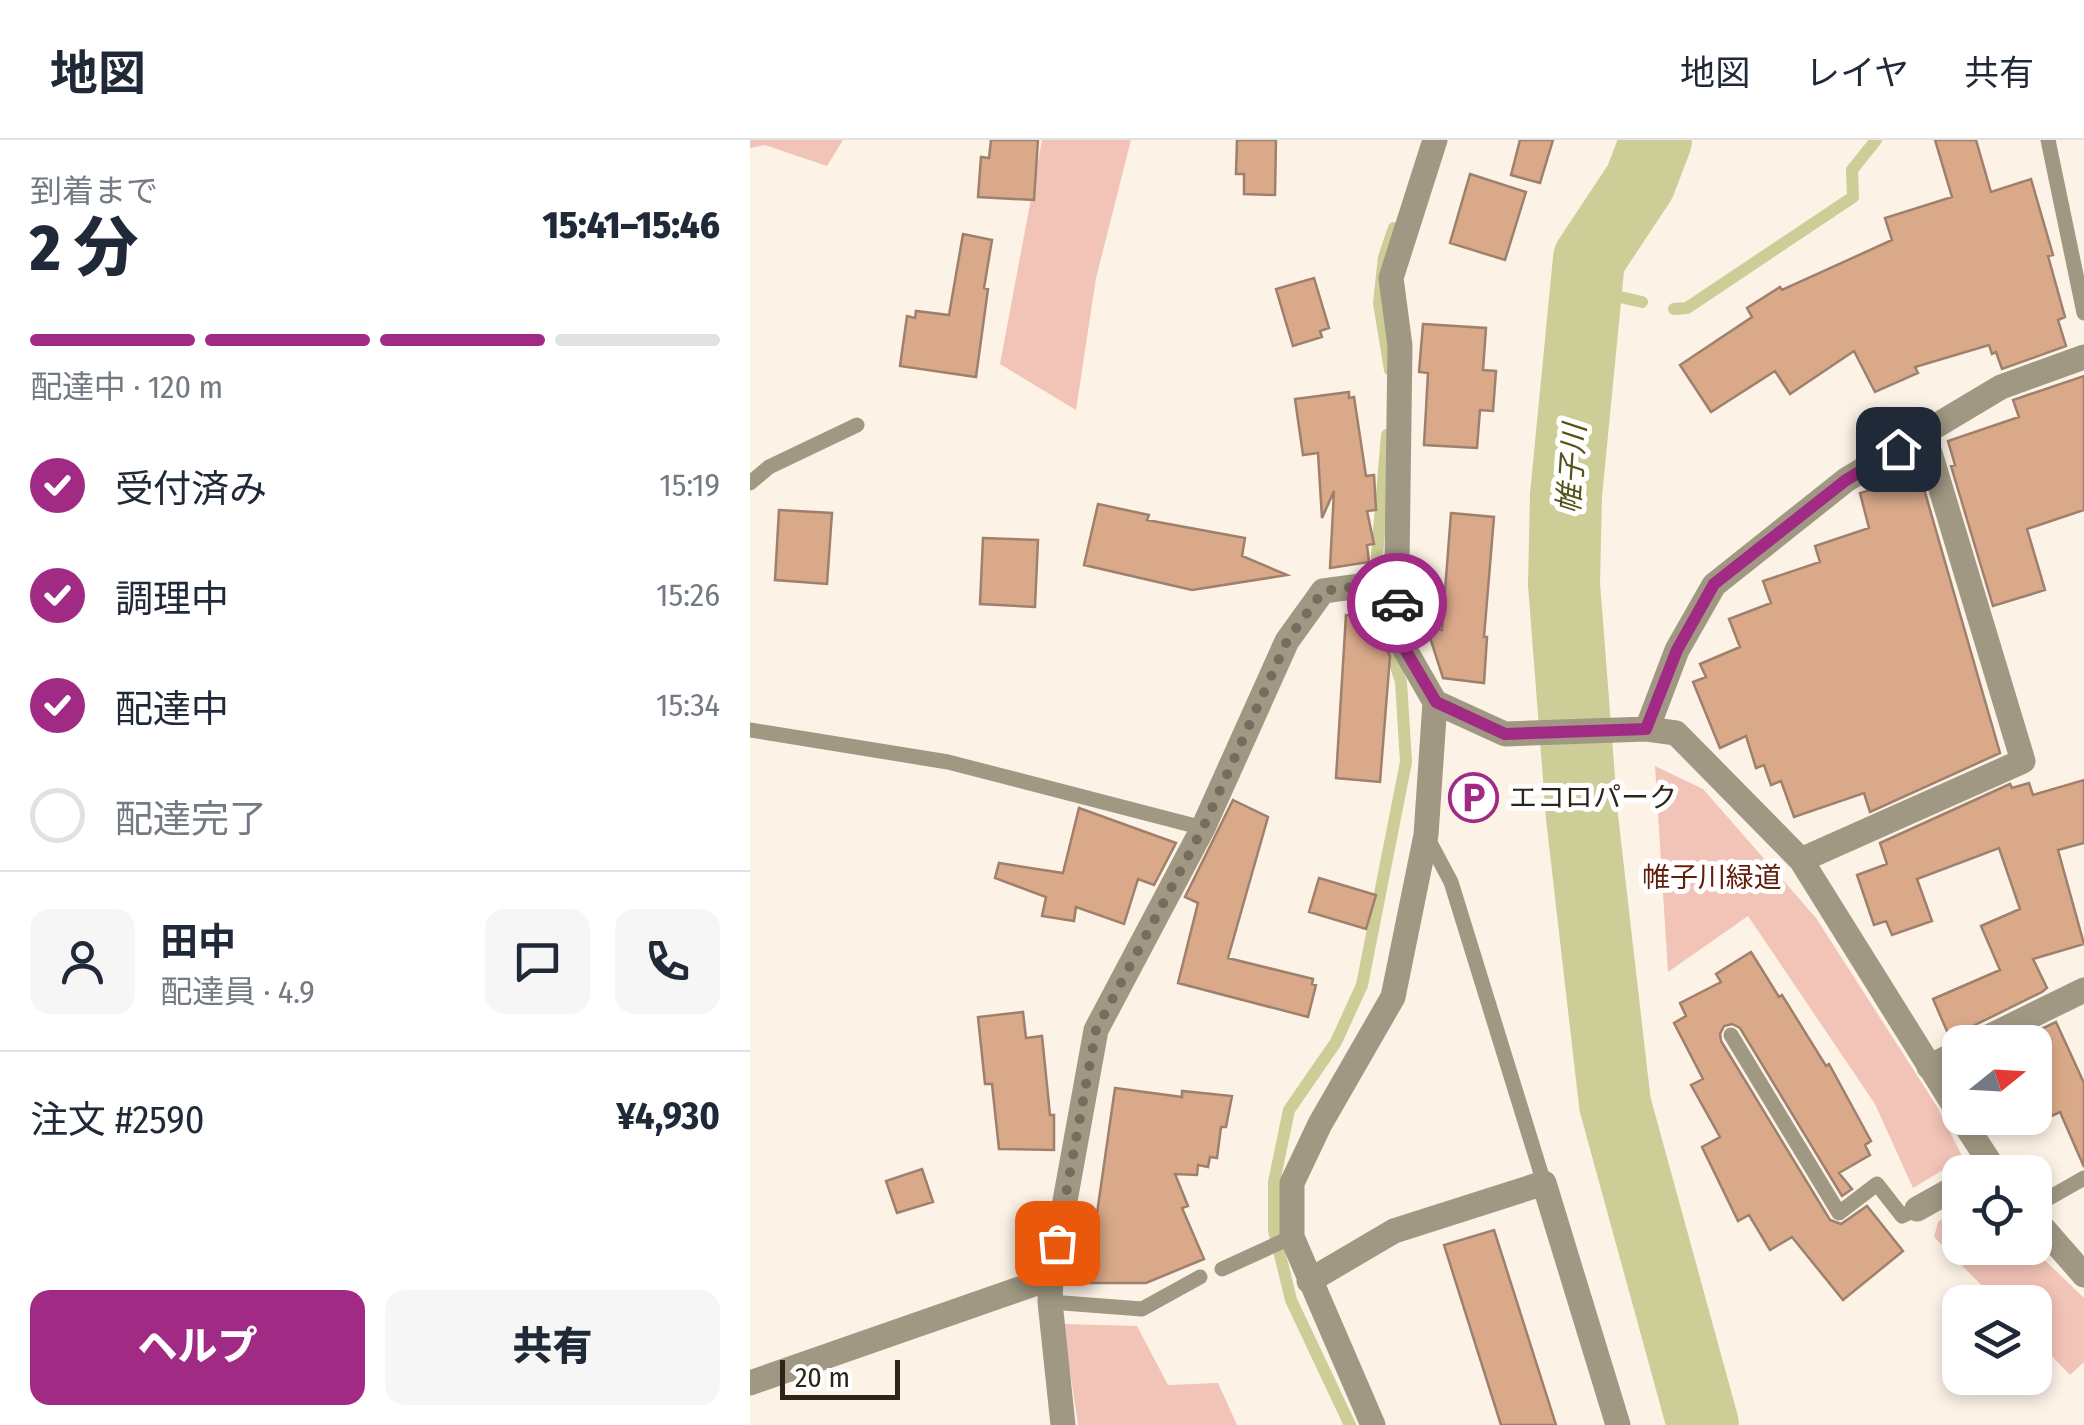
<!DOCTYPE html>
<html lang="ja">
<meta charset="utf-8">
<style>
:root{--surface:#fff;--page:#f6f6f7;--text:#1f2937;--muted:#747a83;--line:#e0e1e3;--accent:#a12b84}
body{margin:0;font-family:"Fira Sans Condensed","Noto Sans JP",sans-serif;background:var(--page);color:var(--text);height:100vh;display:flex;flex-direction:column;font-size:38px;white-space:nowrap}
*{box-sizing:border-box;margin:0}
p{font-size:32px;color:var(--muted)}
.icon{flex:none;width:55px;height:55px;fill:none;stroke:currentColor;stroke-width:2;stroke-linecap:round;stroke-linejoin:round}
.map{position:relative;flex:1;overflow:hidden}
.panel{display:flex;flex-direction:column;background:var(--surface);width:750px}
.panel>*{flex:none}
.needle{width:65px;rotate:72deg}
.buttons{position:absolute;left:1192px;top:885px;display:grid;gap:20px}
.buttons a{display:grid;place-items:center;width:110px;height:110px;border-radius:20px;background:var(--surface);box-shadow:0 5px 15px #0003;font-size:50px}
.scale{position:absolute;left:30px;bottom:25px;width:120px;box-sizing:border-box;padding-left:10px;border:5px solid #2e2519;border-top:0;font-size:28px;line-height:35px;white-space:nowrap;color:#2e2519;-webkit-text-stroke:8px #fff;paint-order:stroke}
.pin{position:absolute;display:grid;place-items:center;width:85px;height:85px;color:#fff;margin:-42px;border-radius:20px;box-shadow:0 5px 15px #0006}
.courier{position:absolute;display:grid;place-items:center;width:100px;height:100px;margin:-50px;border:8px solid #a12b84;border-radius:50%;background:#fff;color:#222;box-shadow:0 2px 12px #0007}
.overview em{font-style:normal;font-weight:800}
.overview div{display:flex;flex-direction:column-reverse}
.overview{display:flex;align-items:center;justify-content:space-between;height:170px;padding:0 30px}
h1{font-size:65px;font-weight:800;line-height:75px}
.bar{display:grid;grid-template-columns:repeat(4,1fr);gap:15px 10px;align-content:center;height:120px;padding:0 30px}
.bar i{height:12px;border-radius:8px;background:var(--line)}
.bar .on{background:var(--accent)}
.bar p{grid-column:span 4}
.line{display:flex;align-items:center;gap:25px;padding:0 30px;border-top:2px solid var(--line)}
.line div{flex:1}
.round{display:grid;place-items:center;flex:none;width:105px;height:105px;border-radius:20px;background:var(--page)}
ol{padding:0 30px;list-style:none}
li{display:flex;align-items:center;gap:30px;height:110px}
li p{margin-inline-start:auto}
li .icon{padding:10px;border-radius:50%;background:var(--accent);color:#fff;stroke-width:4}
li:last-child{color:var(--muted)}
li i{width:55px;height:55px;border:5px solid var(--line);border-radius:50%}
.primary-button{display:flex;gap:20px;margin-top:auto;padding:20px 30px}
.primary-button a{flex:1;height:115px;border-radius:20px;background:var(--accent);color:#fff;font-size:40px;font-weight:800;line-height:115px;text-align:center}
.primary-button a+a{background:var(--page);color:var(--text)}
header{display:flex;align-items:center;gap:60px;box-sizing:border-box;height:140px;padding:0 50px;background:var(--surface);border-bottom:2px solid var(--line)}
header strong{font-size:48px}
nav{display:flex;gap:55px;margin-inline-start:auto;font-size:35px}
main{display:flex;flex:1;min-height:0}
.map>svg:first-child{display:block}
.green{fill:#f2c3b7}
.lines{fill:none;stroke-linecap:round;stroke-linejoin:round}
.stream{stroke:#cccd97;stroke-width:12}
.river{stroke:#cccd97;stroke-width:72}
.building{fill:#daa98a;stroke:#9e806c;stroke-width:2.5}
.lane{stroke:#a09882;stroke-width:15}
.street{stroke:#a09882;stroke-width:25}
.done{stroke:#766d61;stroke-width:10;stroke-dasharray:0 18}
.route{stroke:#a12b84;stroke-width:12}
.labels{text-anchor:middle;stroke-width:10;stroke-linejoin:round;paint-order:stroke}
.poi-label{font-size:28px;fill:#2e2519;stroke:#fff;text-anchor:start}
.park-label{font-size:28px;fill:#621e0c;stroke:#fff}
.water-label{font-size:30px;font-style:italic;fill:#545416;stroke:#fff}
</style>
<header>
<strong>地図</strong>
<nav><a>地図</a><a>レイヤ</a><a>共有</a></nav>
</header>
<main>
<section class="panel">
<div class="overview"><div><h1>2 分</h1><p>到着まで</p></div><em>15:41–15:46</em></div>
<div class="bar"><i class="on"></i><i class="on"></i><i class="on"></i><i></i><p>配達中 · 120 m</p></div>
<ol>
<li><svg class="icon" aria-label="check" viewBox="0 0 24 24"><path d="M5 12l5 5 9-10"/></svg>受付済み<p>15:19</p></li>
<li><svg class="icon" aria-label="check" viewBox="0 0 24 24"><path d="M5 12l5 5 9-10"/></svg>調理中<p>15:26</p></li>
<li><svg class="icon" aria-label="check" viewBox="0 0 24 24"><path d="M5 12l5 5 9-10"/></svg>配達中<p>15:34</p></li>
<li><i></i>配達完了</li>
</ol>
<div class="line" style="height:180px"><a class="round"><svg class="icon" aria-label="person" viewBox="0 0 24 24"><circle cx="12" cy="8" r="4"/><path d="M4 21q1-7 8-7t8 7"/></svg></a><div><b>田中</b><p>配達員 · 4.9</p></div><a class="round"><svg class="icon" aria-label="chat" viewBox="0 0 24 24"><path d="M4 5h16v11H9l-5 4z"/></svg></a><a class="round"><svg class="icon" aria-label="phone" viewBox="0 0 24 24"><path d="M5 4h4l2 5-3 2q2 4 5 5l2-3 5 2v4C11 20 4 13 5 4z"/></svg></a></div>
<div class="line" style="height:130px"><div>注文 #2590</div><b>¥4,930</b></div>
<div class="primary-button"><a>ヘルプ</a><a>共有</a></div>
</section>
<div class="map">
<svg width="1334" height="1285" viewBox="0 0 1334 1285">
<rect width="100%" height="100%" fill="#fcf2e6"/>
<!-- green -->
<path class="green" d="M0,0H93L77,26L15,5L0,8Z
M292,0H381L346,138L326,270L250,224Z
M905,626L953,649L1066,778L1188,968L1213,1018L1163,1048L1125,964L998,776L918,832Z
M1210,1067V1108H1282L1334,1158V1222L1320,1235L1285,1199V1162H1248L1184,1097L1188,1082Z
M313,1184L387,1186L418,1245L468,1243L487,1285H328Z"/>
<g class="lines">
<!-- stream -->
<path class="stream" d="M835,149L892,162
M924,169L937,168L1103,57L1102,30L1126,0
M640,230L629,163L634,117L644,88
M600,1285L541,1160L524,1090V1042L539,970L586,902L612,845L656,622L651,542L637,499L625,439L637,295"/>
<!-- river -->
<path class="river" d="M906,0L890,42L839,119L816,355L814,444L832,677L865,964L953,1285"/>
</g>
<!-- building -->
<path class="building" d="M241,0H288L284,60L228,57L231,17L239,18Z
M487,0H526L525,55L494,54V34H486Z
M770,0H803L790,43L761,35Z
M1185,0H1226L1241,52L1281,39L1303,115L1298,116L1315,177L1308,180L1316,206L1252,229L1246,212L1242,214L1239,205L1165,227L1168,233L1125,252L1104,211L1040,254L1025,231L961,272L930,225L1002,177L997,168L1030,147L1032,150L1142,100L1135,78L1202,57Z
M720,34L776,52L755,120L700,103Z
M213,94L242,100L234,148L238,149L226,237L150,226L157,176L165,178L166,171L199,175Z
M564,138L579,188L570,191L572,197L543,206L526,149Z
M673,184L736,188L733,230L746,231L743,271L730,270L727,308L674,305L678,233L669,232Z
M1334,236V370L1277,389L1295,450L1243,466L1201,326L1205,325L1198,301L1269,277L1263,260Z
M599,252V258L604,257L616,336L624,335L626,370L617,371L624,404L617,405L619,422L580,428L584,351L572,378L568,313L553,315L545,259Z
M1170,335L1250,613L1120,672L1114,653L1044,677L1031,641L1021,645L1014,625L1006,628L996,596L970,608L943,542L956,537L950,524L990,507L979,479L1021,463L1013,441L1070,422L1065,406L1119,388L1110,353Z
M348,364L399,375L397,380L495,398L492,416L537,435L442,450L334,425Z
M29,370L82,373L77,444L25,440Z
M701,373L744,377L734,497H737L734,543L693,538L677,488L692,490Z
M233,398L288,400L285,467L230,464Z
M596,475L630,480L632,501L640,516L630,642L586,638Z
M1334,640V703L1308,710L1334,804L1283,819L1297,848L1292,852L1221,887L1214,896L1200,898L1183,859L1250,830L1231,786L1270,769L1249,708L1167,739L1182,781L1142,795L1136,781L1124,785L1107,735L1137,724L1130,703L1260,644L1262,648L1279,643L1283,655Z
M483,660L518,677L478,818L563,839L562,844L566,845L558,877L428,843L448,763L435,757Z
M329,668L426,703L404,745L388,739L374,784L326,767L324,781L292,776L296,757L245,738L249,723L313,733Z
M569,738L626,755L616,789L559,772Z
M1001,812L1029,857L1032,855L1076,926L1079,924L1121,1001L1115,1005L1120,1015L1089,1033L1102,1049L1092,1056L990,888L982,884L974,886L970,894L971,901L1080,1080L1091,1084L1117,1066L1153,1111L1093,1160L1042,1097L1020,1110L999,1075L988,1081L952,1007L970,997L941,945L953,939L924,883L936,876L930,863L971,842L966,834Z
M273,872L276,898L292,896L300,975H304V1010L249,1009L242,944H235L228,877Z
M1306,882L1334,943V1027L1310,972L1297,978L1285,950V902H1264Z
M365,948L432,957V951L482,956L476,987H471L467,1018L460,1017L458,1027L448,1025L447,1035L425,1034L438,1066L432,1068L454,1119L396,1143H337Z
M172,1029L183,1062L147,1073L136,1041Z
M744,1090L806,1285H751L694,1105Z"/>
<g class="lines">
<!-- lane -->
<path class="lane" d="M1298,0L1334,173
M0,343L19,327L107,285
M0,590L198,622L453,688
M676,695L701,742L794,1043
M981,895L1089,1073L1127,1044L1152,1076L1167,1069
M1285,1066L1334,1038
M472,1129L542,1097
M300,1162L392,1169L450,1137"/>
<!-- street -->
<path class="street" d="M685,0L641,138L650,206L646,494L685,562L755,594L897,589L926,593L1051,720L1210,975
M897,589L927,510L964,445L1096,340L1174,293
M1051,720L1273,621L1174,293L1251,247L1334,217
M1228,902L1334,850
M1179,927L1210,911
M1211,978L1246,1032
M1167,1069L1210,1045
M1285,1079L1334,1135
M559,1141L644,1091L794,1043L868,1285
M0,1243L301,1138
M313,1285L300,1162L301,1138L346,890L453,688L537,501L573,451L648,441
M623,1285L542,1097V1043L570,984L643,857L676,695L685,562"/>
</g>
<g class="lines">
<!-- done -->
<path class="done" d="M307,1103L346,890L453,688L537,501L573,451L648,441L647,463"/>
<!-- route -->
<path class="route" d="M647,463L646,494L686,562L755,594L896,589L927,510L964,444L1096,340L1148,309"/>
</g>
<!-- icons -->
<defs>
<symbol id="parking-ring" viewBox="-11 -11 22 22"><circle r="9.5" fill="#fff" stroke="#a12b84" stroke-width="1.5"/><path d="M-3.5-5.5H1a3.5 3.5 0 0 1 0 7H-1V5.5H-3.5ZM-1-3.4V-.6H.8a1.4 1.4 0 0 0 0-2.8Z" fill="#a12b84"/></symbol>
</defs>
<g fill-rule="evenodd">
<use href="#parking-ring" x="696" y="630" width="55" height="55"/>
</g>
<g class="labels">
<!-- poi labels -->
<g class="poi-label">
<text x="759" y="667">エコロパーク</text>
</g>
<!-- park labels -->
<g class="park-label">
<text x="962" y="747">帷子川緑道</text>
</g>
<!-- water labels -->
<g class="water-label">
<text transform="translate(822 329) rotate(-86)" y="10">帷子川</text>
</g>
</g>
</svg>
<div class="buttons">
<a><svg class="needle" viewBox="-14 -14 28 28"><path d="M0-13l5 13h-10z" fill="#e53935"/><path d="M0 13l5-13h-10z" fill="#747a83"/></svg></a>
<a><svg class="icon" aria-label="locate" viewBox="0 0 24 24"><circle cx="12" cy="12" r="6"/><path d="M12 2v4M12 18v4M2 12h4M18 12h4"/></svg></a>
<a><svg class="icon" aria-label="layers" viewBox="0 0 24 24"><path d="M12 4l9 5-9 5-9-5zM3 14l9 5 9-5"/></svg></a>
</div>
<div class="scale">20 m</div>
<div class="pin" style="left:307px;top:1103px;background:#ea580c"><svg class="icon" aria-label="bag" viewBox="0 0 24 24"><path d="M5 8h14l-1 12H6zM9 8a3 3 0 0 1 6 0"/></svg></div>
<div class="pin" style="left:1148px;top:309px;background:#1f2937"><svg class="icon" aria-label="home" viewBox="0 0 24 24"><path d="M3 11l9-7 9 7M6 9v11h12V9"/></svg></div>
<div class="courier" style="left:647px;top:463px"><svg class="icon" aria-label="car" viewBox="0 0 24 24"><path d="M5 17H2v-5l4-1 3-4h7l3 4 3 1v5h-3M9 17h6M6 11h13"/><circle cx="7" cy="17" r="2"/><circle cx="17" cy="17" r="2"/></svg></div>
</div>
</main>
